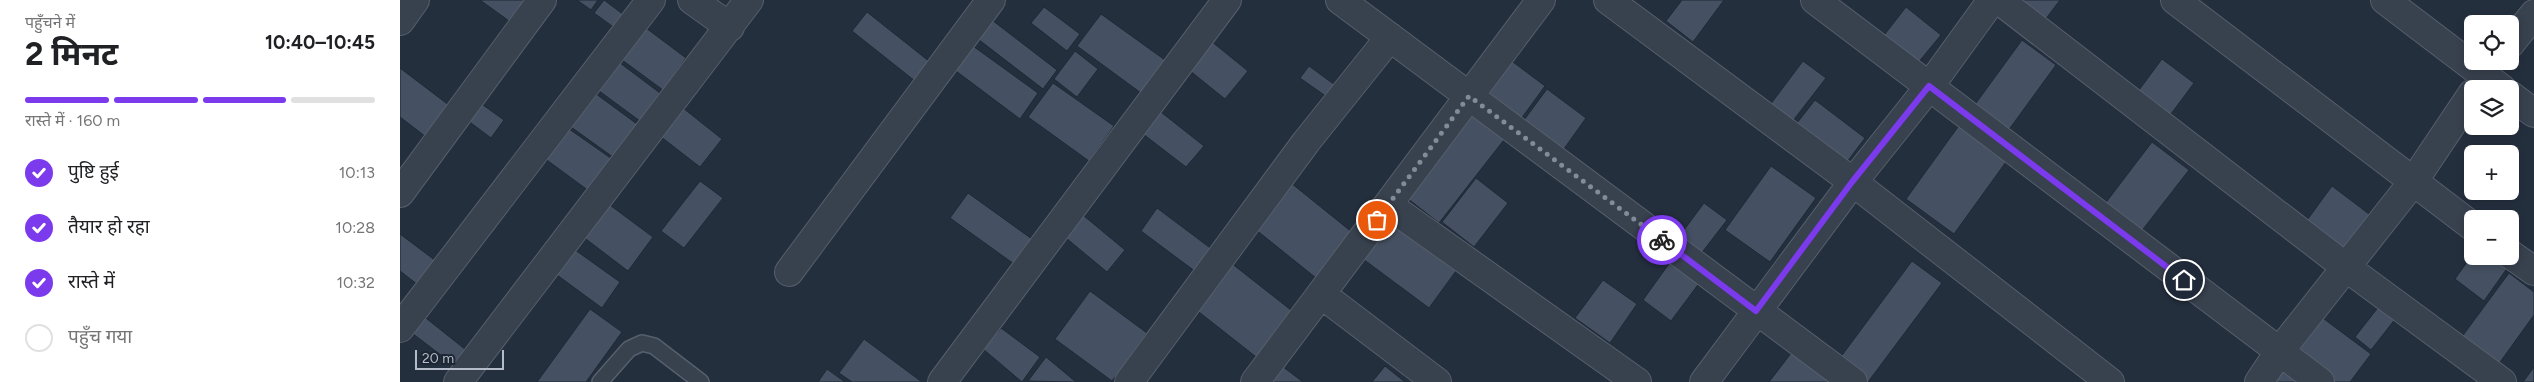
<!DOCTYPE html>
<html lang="hi">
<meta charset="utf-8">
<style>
:root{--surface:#fff;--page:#f6f6f6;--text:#202124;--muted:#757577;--line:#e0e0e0;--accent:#7c3aed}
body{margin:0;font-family:Figtree,"Noto Sans Devanagari",sans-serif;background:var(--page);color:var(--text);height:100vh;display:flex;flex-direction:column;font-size:19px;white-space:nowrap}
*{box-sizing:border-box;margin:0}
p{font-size:16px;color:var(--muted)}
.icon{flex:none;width:28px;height:28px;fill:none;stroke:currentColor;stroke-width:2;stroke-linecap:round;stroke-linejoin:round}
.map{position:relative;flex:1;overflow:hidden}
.sheet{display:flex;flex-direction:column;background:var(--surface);width:400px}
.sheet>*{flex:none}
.controls{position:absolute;left:2064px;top:15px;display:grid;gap:10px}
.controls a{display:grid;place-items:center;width:55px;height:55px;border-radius:8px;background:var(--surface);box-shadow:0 2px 8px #0003;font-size:25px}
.scale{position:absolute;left:15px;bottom:12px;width:89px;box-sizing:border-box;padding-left:5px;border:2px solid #b4bcc9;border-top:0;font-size:14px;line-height:18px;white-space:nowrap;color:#b4bcc9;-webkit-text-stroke:4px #1d2633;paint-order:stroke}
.pin{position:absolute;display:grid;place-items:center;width:42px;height:42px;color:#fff;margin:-21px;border:2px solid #fff;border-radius:50%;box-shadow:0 1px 5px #0007}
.courier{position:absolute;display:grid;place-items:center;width:50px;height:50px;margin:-25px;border:4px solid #7c3aed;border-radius:50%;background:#fff;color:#222;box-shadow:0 1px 6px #0007}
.headline em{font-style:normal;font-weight:700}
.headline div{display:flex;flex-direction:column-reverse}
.headline{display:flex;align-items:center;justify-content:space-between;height:85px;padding:0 25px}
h1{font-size:32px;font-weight:700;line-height:38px}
.bar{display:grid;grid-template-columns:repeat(4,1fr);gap:8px 5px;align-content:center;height:60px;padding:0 25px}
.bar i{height:6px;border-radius:4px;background:var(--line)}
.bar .on{background:var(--accent)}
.bar p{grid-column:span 4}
ol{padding:0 25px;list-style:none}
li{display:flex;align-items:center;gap:15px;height:55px}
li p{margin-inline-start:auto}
li .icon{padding:5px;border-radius:50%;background:var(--accent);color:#fff;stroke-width:4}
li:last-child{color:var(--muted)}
li i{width:28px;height:28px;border:2px solid var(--line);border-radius:50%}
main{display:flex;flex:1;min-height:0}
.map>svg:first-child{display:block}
.building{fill:#455162;stroke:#1f2835}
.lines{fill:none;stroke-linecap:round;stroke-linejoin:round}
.lane-casing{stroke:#565f6c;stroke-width:18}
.street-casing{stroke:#565f6c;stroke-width:30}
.lane{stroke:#38414e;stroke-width:15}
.street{stroke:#38414e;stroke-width:28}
.done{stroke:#828b98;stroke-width:5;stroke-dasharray:0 9}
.route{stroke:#7c3aed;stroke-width:6}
</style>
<main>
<section class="sheet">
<div class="headline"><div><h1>2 मिनट</h1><p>पहुँचने में</p></div><em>10:40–10:45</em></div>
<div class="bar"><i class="on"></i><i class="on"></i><i class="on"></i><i></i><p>रास्ते में · 160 m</p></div>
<ol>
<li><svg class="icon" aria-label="check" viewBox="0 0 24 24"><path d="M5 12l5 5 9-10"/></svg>पुष्टि हुई<p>10:13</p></li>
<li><svg class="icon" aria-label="check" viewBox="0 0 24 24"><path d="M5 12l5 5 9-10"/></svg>तैयार हो रहा<p>10:28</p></li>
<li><svg class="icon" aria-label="check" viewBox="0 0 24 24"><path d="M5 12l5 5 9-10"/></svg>रास्ते में<p>10:32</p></li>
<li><i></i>पहुँच गया</li>
</ol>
</section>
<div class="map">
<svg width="2134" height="382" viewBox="0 0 2134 382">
<rect width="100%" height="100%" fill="#242f3e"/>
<!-- building -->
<path class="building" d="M80,0H135L116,26Z
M177,0H198L191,10Z
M204,0L228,18L219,31L194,13Z
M1282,0H1324L1293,42L1266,21Z
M1611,0H1660L1642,24Z
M644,7L680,34L667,51L631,23Z
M1506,7L1541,35L1512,70L1478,43Z
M467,12L530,62L515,81L452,31Z
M701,14L765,60L741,93L677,46Z
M588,17L657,70L643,89L574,36Z
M238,22L286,58L263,90L214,54Z
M806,37L848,71L825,99L784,66Z
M1622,40L1656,65L1605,135L1571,110Z
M566,41L638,93L620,119L548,65Z
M675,51L698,69L677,97L654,79Z
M212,57L260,93L240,121L191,85Z
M1109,59L1145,86L1118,123L1082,96Z
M1762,59L1794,83L1768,118L1736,94Z
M1403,61L1426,78L1392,122L1370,105Z
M909,66L935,85L927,97L900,78Z
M0,68L54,109L30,140L0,117Z
M653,83L714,126L689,161L628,117Z
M188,88L237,124L213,157L164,122Z
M1147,89L1186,118L1161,153L1121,124Z
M76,100L104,120L91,138L63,117Z
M1415,100L1465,138L1447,162L1397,123Z
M278,104L322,139L300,167L256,133Z
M752,105L804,146L786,167L734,127Z
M1070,107L1107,136L1039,223L1002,194Z
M1563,120L1611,155L1554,234L1506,199Z
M162,124L212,159L189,191L140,155Z
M1752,142L1789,170L1740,233L1704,205Z
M1371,166L1416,198L1370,262L1325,230Z
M1076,178L1108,203L1074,247L1042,222Z
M886,179L958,237L921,282L850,225Z
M300,181L323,198L284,248L261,231Z
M1932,186L1973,217L1943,257L1902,227Z
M568,193L632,239L614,264L550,218Z
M203,200L253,237L228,271L178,233Z
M1304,203L1327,220L1297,259L1275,242Z
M757,208L813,250L796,272L741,231Z
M678,211L725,250L707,272L660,233Z
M986,219L1056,271L1029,308L959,256Z
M0,234L40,264L22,288L0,271Z
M171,247L220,282L202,308L153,272Z
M2072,255L2094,256L2108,267L2084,301L2055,279Z
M826,259L896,314L860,360L790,305Z
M1271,261L1300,282L1271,321L1243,300Z
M1512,261L1542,283L1468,382H1464L1437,362Z
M2109,273L2134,292V315L2098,365L2061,338Z
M1203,280L1237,304L1210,343L1175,318Z
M690,291L747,333L712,381L655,339Z
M1980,305L1996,318L1971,350L1955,337Z
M190,309L222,332L186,382H137Z
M17,311L66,350L54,365L4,327Z
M1916,313L1971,354L1950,382H1928L1887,352Z
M601,328L640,357L622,382L583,349Z
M464,339L522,382H452L439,373Z
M1392,352L1430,382H1369Z
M646,357L676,382L628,381Z
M1884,361L1912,382H1869Z
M882,366L903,382H869Z
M985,366L1005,382H972Z
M2134,367V382H2123Z
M427,369L445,382H418Z"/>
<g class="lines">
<defs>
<path id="lane" d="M200,382L229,349L242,343L254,346L301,382"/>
<path id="street" d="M292,0L330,27
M940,0L1453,382
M1208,0L1453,182L1710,382
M1415,0L1920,382
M1599,0L1947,268L2102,382
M1775,0L2072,226
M1985,0L2102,89
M0,21L15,0
M2110,44L2134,14
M2110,95L2134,113
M0,193L142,0
M988,205L1237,382
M2110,254L2134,271
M389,272L591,0
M921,294L1037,382
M0,328L251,0
M58,382L349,0
M542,382L827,0
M729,382L906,142L990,37
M855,382L1141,0
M1304,382L1453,182L1529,87L1592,0
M1859,382L1879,352L2013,182L2072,94"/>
</defs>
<!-- lane casing -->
<use href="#lane" class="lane-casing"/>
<!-- street casing -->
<use href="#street" class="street-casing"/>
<!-- lane -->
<use href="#lane" class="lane"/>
<!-- street -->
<use href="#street" class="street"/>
</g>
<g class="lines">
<!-- done -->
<path class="done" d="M977,220L1069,96L1262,240"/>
<!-- route -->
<path class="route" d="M1262,240L1356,311L1452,182L1529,86L1784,280"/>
</g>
</svg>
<div class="controls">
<a><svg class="icon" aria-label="locate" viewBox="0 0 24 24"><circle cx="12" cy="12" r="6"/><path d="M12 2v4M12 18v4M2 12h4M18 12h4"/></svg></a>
<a><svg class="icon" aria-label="layers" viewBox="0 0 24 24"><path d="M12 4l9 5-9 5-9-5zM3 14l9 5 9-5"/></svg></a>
<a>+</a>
<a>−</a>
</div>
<div class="scale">20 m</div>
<div class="pin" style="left:977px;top:220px;background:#ea580c"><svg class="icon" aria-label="bag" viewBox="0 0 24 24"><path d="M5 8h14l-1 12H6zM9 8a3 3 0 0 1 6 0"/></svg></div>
<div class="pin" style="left:1784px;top:280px;background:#1f2937"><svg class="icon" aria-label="home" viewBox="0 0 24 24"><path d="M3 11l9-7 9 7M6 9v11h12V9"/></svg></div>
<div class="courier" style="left:1262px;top:240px"><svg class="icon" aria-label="bike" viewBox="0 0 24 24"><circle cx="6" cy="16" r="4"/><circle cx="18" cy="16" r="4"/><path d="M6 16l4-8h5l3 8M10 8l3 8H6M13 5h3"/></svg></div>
</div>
</main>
